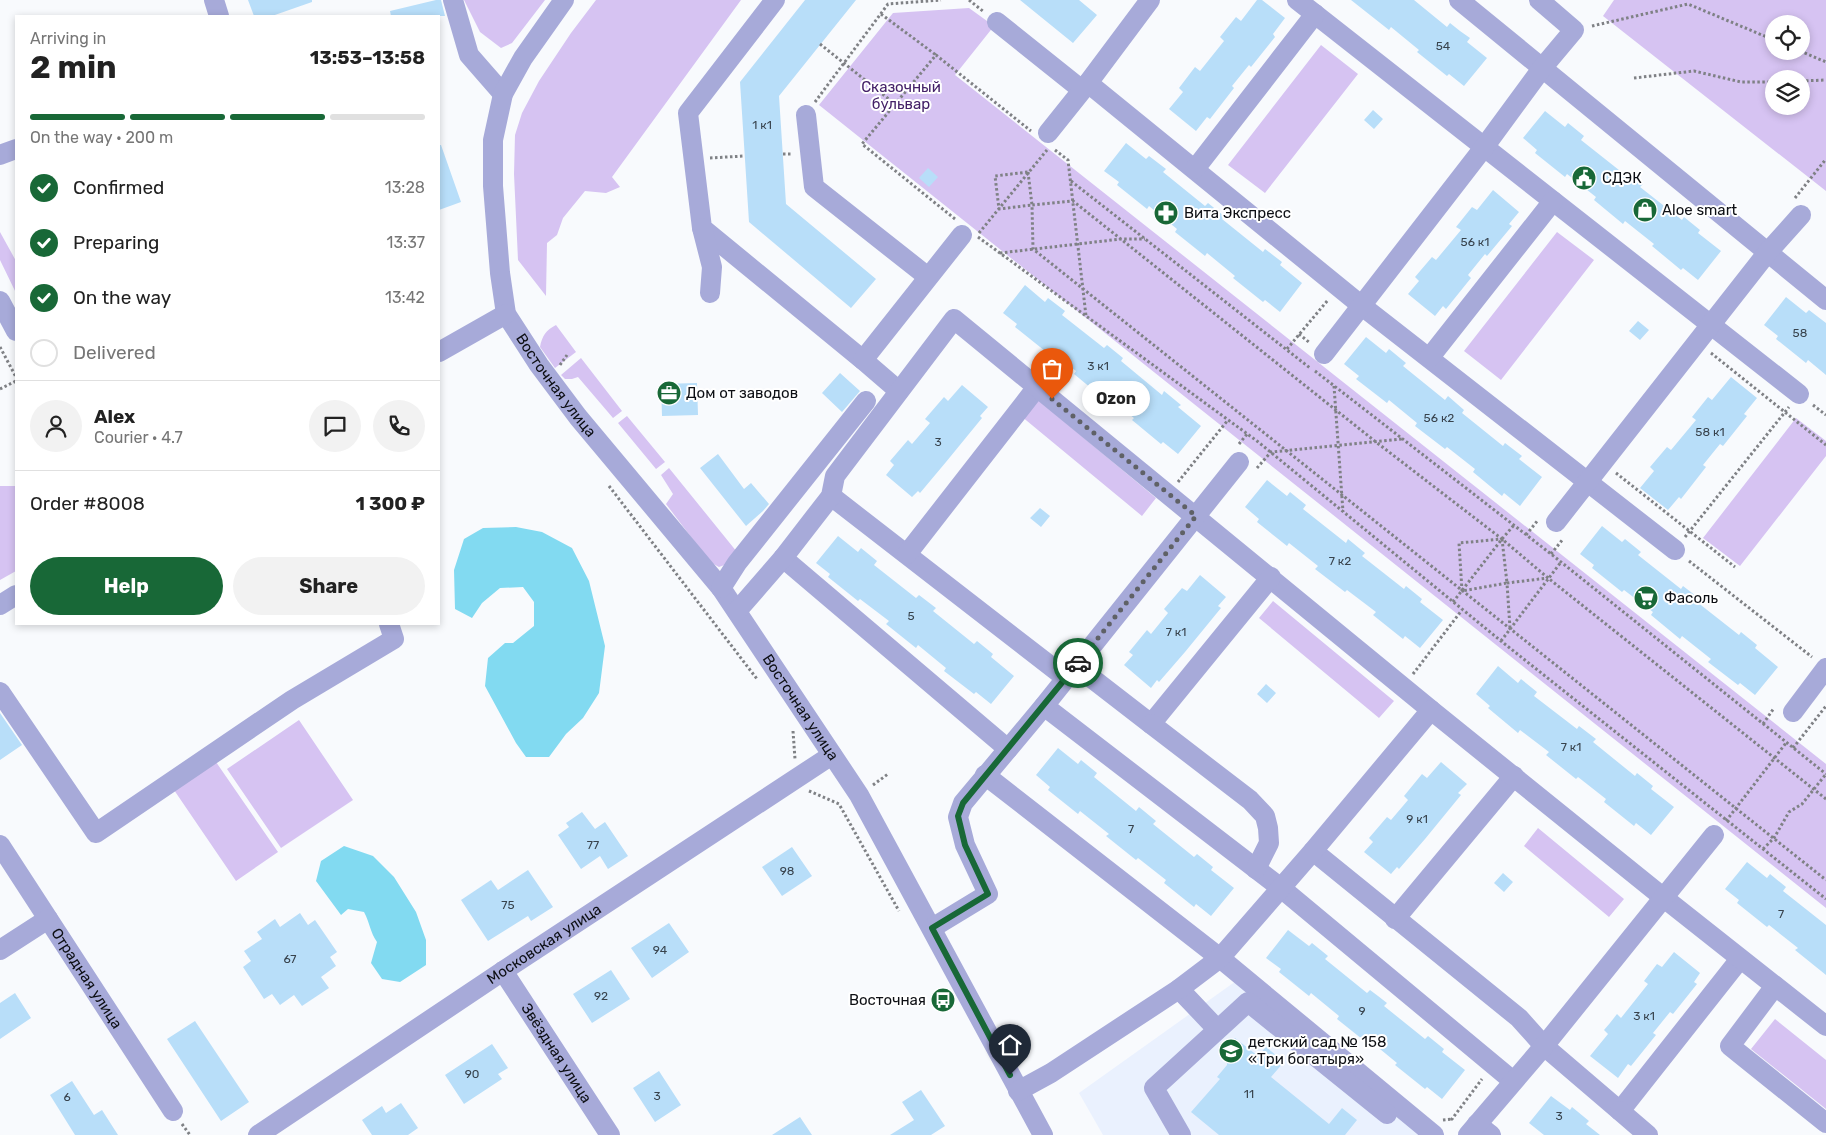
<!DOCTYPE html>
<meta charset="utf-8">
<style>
:root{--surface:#fff;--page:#f2f2f2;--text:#222;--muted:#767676;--line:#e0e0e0;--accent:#186837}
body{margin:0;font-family:Rubik,sans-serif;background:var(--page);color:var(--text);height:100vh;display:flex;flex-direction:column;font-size:19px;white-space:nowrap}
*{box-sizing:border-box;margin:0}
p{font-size:16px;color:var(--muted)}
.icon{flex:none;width:28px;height:28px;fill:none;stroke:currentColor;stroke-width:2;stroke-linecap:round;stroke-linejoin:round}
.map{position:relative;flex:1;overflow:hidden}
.drawer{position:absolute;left:15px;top:15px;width:425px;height:610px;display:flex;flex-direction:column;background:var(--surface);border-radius:0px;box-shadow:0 2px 8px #0003}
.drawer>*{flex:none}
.fabs{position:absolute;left:1765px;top:15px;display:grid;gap:10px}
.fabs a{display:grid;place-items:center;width:45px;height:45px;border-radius:50%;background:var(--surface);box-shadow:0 2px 8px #0003;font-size:25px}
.pin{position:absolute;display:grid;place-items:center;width:42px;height:42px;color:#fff;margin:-51px -21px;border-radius:50% 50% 50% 0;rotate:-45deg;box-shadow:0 0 5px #0007}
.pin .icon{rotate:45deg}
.courier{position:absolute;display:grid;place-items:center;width:50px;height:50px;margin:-25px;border:4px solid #186837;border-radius:50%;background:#fff;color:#222;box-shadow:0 1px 6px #0007}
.bubble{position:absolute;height:35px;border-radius:18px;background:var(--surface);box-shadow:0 2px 8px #0003;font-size:16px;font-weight:700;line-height:35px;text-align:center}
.head em{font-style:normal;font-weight:700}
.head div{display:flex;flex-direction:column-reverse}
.head{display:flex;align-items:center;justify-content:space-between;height:85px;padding:0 15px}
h1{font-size:32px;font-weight:700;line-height:38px}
.bar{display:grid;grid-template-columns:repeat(4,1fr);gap:8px 5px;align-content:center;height:60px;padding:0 15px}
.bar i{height:6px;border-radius:4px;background:var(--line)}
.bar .active{background:var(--accent)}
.bar p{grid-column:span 4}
.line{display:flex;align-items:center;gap:12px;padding:0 15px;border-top:1px solid var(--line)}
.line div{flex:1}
.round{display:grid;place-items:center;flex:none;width:52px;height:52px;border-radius:26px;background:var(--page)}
ol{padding:0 15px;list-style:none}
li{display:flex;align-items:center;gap:15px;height:55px}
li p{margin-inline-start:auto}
li .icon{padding:5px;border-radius:50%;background:var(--accent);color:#fff;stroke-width:4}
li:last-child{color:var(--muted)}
li i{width:28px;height:28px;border:2px solid var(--line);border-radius:50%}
.cta{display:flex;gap:10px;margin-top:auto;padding:10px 15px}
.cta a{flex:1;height:58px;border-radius:30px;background:var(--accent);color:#fff;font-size:20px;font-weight:700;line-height:58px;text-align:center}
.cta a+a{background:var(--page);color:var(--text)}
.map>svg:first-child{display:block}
.built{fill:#eaf1fe}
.green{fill:#d6c3f2;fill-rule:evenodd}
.water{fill:#82daf1}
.building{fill:#b8def9}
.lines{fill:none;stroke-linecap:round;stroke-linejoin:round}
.path{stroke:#7f8185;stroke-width:3;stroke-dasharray:2.5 2.5;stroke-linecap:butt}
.minor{stroke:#a7aad9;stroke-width:20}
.done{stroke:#5f6166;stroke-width:5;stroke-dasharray:0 9}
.route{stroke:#186837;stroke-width:6}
.labels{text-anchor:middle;stroke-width:4;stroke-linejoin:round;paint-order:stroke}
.number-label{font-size:12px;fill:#38434d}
.park-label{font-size:15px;fill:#442168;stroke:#fff}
.poi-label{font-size:15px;fill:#0d0f14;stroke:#fff;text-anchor:start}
.street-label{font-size:15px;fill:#0d0f14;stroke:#fff}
</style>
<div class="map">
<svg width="1826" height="1135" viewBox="0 0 1826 1135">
<rect width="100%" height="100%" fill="#f8fafd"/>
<!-- built -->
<path class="built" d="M1236,981L1427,1135H1103L1079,1093Z"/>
<!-- green -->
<path class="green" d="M464,0H545L512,43L501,48L480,32Z
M596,0H741L612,177L620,187L606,193L585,191L563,218L557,235L547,243L546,296L518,260L514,174L515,135L522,113L539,81L571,33Z
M1614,0H1826V191L1603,16ZM1774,24H1801V51H1774ZM1774,79H1801V106H1774Z
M969,8L994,26L955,75L1826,764V908L819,105L893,13Z
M1321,45L1358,74L1265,193L1228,165Z
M0,232L16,261V293L0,260Z
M1557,232L1594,260L1501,380L1464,351Z
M556,325L576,352L555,368L540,347C542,336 546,330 556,325Z
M581,358L622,411L613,418L578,377L572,379H565L561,375Z
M1036,398L1156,498L1142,516L1021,416Z
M627,416L665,462L656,469L618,423Z
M1796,418L1826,441V456L1740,566L1703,538Z
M669,468L737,552L727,564L719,567L710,562L666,504L673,494L661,475Z
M0,486H16V571L0,580Z
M1273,601L1394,701L1379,718L1259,618Z
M299,720L353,800L281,848L227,769Z
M216,762L278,852L236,881L174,790Z
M1538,828L1624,899L1609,917L1524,846Z
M1775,1019L1826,1060V1109L1751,1049Z"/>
<!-- water -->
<path class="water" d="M516,527L542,532L572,548L589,581L605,646L599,693L583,718L566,734L549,757H526L516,743L485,686L488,658L505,643H513L534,626V602L523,587L500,588L482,603L472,618L455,609L454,570L464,539L483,528Z
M344,846L373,856L394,877L416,912L426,940V965L400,982L382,979L371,963L377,942C370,932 370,923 364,912L348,909L341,915L316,881L321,861Z"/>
<!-- building -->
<path class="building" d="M248,0H312V2L272,16H254Z
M436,0H441L445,16H391L390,11Z
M805,0H856L779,96L786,204L876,279L851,308L749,222L740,82Z
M1020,0H1079L1097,15L1073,43Z
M1257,0H1262L1285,18L1273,34L1275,37L1251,67L1249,65L1232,86L1234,88L1210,119L1207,117L1196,131L1169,109L1183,92L1179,88L1195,67L1200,71L1224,41L1220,37L1236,17L1241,21Z
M1351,0H1414L1447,27L1450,23L1460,31L1470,38L1467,42L1487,58L1464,86L1449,74L1447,76L1417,52L1419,50L1391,27L1389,30Z
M1373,110L1383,119L1374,129L1364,120Z
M1545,111L1565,127L1568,123L1584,136L1581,140L1624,174L1626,171L1643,184L1640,187L1682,220L1684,217L1700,230L1698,233L1721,251L1698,280L1683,268L1681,270L1652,246L1654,244L1625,221L1623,224L1594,200L1596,197L1567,174L1565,177L1535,153L1537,150L1523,138Z
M1126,143L1146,159L1149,156L1166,169L1163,172L1205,206L1208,203L1224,216L1222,219L1263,252L1265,249L1282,262L1280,265L1302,283L1280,312L1265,300L1263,302L1233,278L1235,276L1207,253L1205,256L1175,232L1177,229L1149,206L1147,209L1117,185L1119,182L1104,171Z
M439,145H441L461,202L439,210Z
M928,168L938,177L929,187L919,178Z
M1493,190L1519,212L1509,224L1512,226L1487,256L1485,254L1468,275L1471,278L1446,309L1443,306L1435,316L1408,294L1419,281L1415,277L1432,257L1436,260L1461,230L1456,227L1472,207L1477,210Z
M1025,285L1045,302L1048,298L1065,311L1062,315L1104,348L1107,345L1123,358L1121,361L1162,395L1164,391L1181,405L1178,407L1201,426L1178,454L1163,442L1161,444L1132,420L1134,418L1105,395L1103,398L1074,374L1076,371L1048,349L1045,351L1015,327L1017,324L1003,313Z
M1786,297L1806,313L1809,310L1826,323V375L1808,360L1806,363L1776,339L1778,336L1764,325Z
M1638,321L1649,330L1640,340L1629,331Z
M1366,337L1386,353L1389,349L1406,363L1403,366L1445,400L1448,396L1464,410L1462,413L1503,446L1505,443L1522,456L1519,459L1542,477L1520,506L1504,493L1502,496L1473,472L1475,469L1447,447L1445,449L1415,426L1417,423L1389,400L1387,403L1356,379L1359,376L1344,364Z
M840,373L860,391L842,412L822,393Z
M1731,377L1757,398L1744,414L1747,416L1723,446L1720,444L1703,465L1706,467L1681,499L1679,497L1668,510L1640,488L1654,471L1650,467L1667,447L1671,450L1696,420L1692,417L1708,397L1712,400Z
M697,383L698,415L662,416L661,384Z
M962,385L988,407L980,416L982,418L946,462L920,493L918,491L912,497L886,475L894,465L890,461L908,440L912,444L930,423L925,419L944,397L948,401Z
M718,454L744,489L751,483L769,504L763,511L746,526L700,468Z
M1267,480L1287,496L1290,492L1306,505L1303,509L1346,543L1348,539L1365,553L1362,556L1404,589L1406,586L1422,599L1420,602L1443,620L1420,648L1405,636L1403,639L1373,615L1376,612L1347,590L1345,592L1315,569L1318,566L1289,543L1287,546L1257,522L1259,519L1245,507Z
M1040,508L1050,516L1041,527L1030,518Z
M1602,526L1622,542L1625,539L1641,552L1638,555L1681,589L1683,586L1700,599L1697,602L1739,635L1741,632L1757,645L1755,648L1778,667L1755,695L1740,683L1738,685L1708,662L1711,659L1682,636L1680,639L1651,615L1653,612L1624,590L1622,592L1592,568L1594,565L1580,554Z
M838,536L858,552L861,548L877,561L874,565L916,598L919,595L936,608L933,611L974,644L977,641L993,654L991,657L1014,676L991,704L976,692L974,694L944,671L946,668L918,645L916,648L886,624L889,621L860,599L858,601L828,577L830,574L816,563Z
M1200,575L1226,597L1218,606L1221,608L1185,652L1159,682L1157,680L1151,688L1124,665L1133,655L1129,652L1147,630L1151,634L1168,613L1164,609L1182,588L1187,591Z
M1498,666L1518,683L1521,679L1537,692L1534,696L1577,729L1579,726L1596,739L1593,742L1635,776L1637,773L1653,786L1651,789L1674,807L1651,835L1636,823L1634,826L1604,802L1606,799L1578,777L1576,779L1546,755L1549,752L1520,730L1518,733L1488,708L1490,706L1476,694Z
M1266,684L1276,693L1267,703L1257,694Z
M0,713L22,745L0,760Z
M1058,748L1078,764L1081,760L1097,773L1094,777L1136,811L1139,807L1156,821L1153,824L1194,857L1197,854L1213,867L1211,870L1234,888L1211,916L1196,904L1194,907L1164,883L1166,880L1138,858L1136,860L1106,836L1109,834L1080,811L1078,814L1048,790L1050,787L1036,775Z
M1441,762L1467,784L1458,793L1461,795L1425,839L1399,869L1397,867L1391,874L1364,852L1373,842L1369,838L1387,817L1391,820L1408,800L1404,796L1422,774L1427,778Z
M582,812L595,829L605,822L628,856L608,869L600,856L581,869L558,835L569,827L566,823Z
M792,847L812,876L782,896L762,867Z
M1747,862L1767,878L1770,874L1786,887L1783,891L1826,925V975L1795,950L1798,948L1769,925L1767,927L1737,903L1739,900L1725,889Z
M528,870L553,907L531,921L528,916L488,941L461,900L491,880L498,890Z
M1503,873L1513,882L1504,892L1494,883Z
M300,913L308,925L315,920L337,952L330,957L336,966L321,977L329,988L302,1006L294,995L280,1005L272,994L264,999L243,967L251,961L244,951L262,939L257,932L275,919L280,927Z
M669,923L689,952L652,978L631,948Z
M1288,930L1309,946L1312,943L1328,956L1325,959L1367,993L1370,990L1378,996L1387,1003L1384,1006L1425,1039L1428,1036L1444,1049L1442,1052L1465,1070L1442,1099L1427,1087L1425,1089L1395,1065L1397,1063L1369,1040L1367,1043L1337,1019L1339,1016L1311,993L1309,996L1279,972L1281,969L1266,958Z
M1674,952L1700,973L1694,982L1697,984L1673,1014L1670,1012L1653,1033L1656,1035L1631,1066L1628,1064L1618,1078L1590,1056L1608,1034L1604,1030L1610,1023L1617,1014L1621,1018L1648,984L1644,981L1657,964L1662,967Z
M611,970L630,999L592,1023L573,994Z
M15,993L31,1018L0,1039V1003Z
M195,1021L249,1102L221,1121L167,1039Z
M1235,1038L1258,1056L1266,1047L1284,1062L1271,1077L1329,1124L1342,1108L1357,1120L1345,1135H1219L1191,1112L1220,1079L1217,1077L1227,1065V1049Z
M492,1044L508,1068L498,1074L502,1079L464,1104L445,1075Z
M659,1071L681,1105L655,1122L633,1088Z
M72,1081L94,1115L102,1110L118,1135H75L50,1095Z
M921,1090L945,1126L931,1135H890L914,1120L902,1102Z
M1551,1096L1570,1110L1572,1107L1589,1121L1586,1124L1600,1135H1544L1529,1123Z
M401,1103L418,1128L408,1135H372L362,1120L382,1106L386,1113Z
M800,1117L812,1135H772Z"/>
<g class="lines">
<!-- path -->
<path class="path" d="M969,0L984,12
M881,14L936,55
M1592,26L1688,4L1774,40
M820,44L895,104
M1800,51L1826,62
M1634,78L1694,71L1741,82H1774
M1801,81L1826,80
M815,102L888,4L941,0
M1055,150L1068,160L1086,316
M783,154H792
M710,158L744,156
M1028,172L1032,205L999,209L995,176Z
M1071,181L1310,368
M1795,198L1826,159
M955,219L862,144L936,55L1031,131
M979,233L1047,150
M978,237L1257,441L1501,641L1826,899
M1000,253L1121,239H1145
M1299,334L1310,343
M0,347L16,377
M1287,349L1328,300
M1711,353L1826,445
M560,365L567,355
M1315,371L1551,554L1826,774
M1334,386L1343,512
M0,389L16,381
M1813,405L1826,415
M1239,444L1247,434
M1257,468L1271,452L1402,439
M1616,473L1735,567
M1178,482L1228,420
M609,486L757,679
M1526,535L1538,520
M1685,537L1789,407
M1502,539L1507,583L1462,591L1459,543Z
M1551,554L1563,539
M1689,561L1812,657
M1453,602L1502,539L1514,525
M1510,628L1507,583L1548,578
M1501,641L1561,562
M1413,674L1462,610
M1763,724L1774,708
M793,731L795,759
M1793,748L1826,706
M873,785L888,774
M809,791L839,804L899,911
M1826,799L1548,578L1502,539L1376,442L1073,201L1032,205L1033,249L1826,880
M1726,821L1786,743
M1763,849L1774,838L1789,812L1802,804L1826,774
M1443,1120L1452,1119
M1453,1120L1452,1119L1482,1079
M182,1124L190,1135"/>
<!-- minor -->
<g class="minor">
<path d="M214,0L219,16"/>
<path d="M453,0L469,55L503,94"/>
<path id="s1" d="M564,0L523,58L503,94L493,140V186L500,273L506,314L539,365L578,417L721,588L859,795L1043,1135"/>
<path d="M775,0L688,113L702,228L863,360"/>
<path d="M1297,0L1799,394"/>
<path d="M1459,0L1826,300"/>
<path d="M997,22L1082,90"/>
<path d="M1088,83L1362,306L1675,550"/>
<path d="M806,115L814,187L928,277"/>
<path d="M1048,133L1088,83L1150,0"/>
<path d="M0,155L16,149"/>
<path d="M1195,169L1315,14"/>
<path d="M702,228L712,267L710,293"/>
<path d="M0,301L16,331"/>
<path d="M439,352L506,314"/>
<path d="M1324,354L1485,146L1543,67L1574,30L1539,0"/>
<path d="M1430,357L1553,201"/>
<path d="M899,391L863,360L962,235"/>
<path d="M831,496L1066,678"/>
<path d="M1556,522L1767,253L1801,215"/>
<path d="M907,554L1037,387"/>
<path d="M783,558L1008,749"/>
<path d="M721,588L737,563L866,401"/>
<path d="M0,605L16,595"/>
<path d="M737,611L783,558L831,496L835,476L954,319L1431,710"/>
<path d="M1076,666L1151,724L1271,577"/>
<path d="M0,692L96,833L292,700L394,639L389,624"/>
<path d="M1044,706L1281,888L1513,1081"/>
<path d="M1793,712L1826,668"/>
<path d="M1151,724L1250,800L1265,816L1268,828L1269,843L1256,869"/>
<path d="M985,775L1220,958L1434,1135"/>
<path id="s2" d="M0,845L173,1111"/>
<path d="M1313,851L1519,1018L1544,1046L1620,1111L1740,959"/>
<path d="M1395,919L1514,776"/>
<path d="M932,928L988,894L965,845L958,817L963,803L1044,706L1239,462"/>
<path d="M0,950L48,919"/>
<path id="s3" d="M503,971L610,1135"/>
<path d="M1775,986L1730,1046L1826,1123"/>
<path d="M1179,989L1217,1029"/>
<path d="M1018,1091L1051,1073L1179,989L1220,958L1313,851L1431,710L1664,898L1826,1026"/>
<path d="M1620,1111L1648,1135"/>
<path d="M1477,1124L1491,1135"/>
<path id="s4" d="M258,1135L503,971L832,755"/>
<path d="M1181,1135L1154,1088L1248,1002L1387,1114"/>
<path d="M1468,1135L1544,1046L1714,835"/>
</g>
</g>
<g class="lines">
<!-- done -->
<path class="done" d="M1052,399L1196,516L1078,663"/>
<!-- route -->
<path class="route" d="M1010,1075L932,928L988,894L965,845L958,816L963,803L1078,663"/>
</g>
<!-- icons -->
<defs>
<symbol id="civic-disc" viewBox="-11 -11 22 22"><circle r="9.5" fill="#186837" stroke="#fff"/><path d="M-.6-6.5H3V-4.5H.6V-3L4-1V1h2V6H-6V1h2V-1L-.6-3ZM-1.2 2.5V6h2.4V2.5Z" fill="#fff"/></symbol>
<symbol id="shop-disc" viewBox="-11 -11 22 22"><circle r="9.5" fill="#186837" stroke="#fff"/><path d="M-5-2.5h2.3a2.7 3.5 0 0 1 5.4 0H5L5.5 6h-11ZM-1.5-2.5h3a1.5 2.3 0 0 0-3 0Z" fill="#fff"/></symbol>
<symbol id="pharmacy-disc" viewBox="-11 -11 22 22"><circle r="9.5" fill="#186837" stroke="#fff"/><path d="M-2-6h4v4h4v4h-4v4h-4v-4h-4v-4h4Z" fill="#fff"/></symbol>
<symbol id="office-disc" viewBox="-11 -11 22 22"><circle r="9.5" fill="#186837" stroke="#fff"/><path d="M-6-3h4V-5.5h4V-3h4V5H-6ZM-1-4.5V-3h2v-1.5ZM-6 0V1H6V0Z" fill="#fff"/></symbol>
<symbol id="supermarket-disc" viewBox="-11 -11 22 22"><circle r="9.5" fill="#186837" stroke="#fff"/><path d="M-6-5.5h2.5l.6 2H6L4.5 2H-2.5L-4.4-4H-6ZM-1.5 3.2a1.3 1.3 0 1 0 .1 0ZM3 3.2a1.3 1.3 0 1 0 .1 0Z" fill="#fff"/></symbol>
<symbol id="bus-disc" viewBox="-11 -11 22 22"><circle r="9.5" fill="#186837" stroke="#fff"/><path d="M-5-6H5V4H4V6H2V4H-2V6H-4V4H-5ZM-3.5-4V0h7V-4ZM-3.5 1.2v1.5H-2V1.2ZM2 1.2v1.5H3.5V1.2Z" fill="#fff"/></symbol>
<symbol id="school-disc" viewBox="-11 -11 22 22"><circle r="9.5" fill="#186837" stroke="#fff"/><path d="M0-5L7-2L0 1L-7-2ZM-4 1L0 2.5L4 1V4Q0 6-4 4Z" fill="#fff"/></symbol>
</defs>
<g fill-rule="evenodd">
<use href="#civic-disc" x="1570" y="164" width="28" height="28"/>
<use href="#shop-disc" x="1631" y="196" width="28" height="28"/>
<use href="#pharmacy-disc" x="1152" y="199" width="28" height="28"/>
<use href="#office-disc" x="655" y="379" width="28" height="28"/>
<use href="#supermarket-disc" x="1632" y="584" width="28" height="28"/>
<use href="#bus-disc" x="929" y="986" width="28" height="28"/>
<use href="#school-disc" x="1217" y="1037" width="28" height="28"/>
</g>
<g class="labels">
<!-- number labels -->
<g class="number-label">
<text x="1443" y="50">54</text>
<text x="762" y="129">1 к1</text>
<text x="1475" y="246">56 к1</text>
<text x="1800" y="337">58</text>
<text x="1098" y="370">3 к1</text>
<text x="1439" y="422">56 к2</text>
<text x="1710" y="436">58 к1</text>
<text x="938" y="446">3</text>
<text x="1340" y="565">7 к2</text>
<text x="911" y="620">5</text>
<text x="1176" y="636">7 к1</text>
<text x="1571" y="751">7 к1</text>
<text x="1417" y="823">9 к1</text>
<text x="1131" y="833">7</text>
<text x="593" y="849">77</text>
<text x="787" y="875">98</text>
<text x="508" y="909">75</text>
<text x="1781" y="918">7</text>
<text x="660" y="954">94</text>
<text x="290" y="963">67</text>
<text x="601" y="1000">92</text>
<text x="1362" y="1015">9</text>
<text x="1644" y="1020">3 к1</text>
<text x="472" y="1078">90</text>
<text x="1249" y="1098">11</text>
<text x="657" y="1100">3</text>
<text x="67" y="1101">6</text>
<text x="1559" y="1120">3</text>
</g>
<!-- park labels -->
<g class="park-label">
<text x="901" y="92">Сказочный<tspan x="901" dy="17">бульвар</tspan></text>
</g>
<!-- poi labels -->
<g class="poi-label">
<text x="1602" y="183">СДЭК</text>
<text x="1662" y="215">Aloe smart</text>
<text x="1184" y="218">Вита Экспресс</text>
<text x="686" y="398">Дом от заводов</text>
<text x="1664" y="603">Фасоль</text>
<text x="926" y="1005" text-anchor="end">Восточная</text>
<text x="1248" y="1047">детский сад № 158<tspan x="1248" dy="17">«Три богатыря»</tspan></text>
</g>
<!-- street labels -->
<g class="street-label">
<text dy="5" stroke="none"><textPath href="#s1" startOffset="421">Восточная улица</textPath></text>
<text dy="5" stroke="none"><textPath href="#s1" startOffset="826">Восточная улица</textPath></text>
<text dy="5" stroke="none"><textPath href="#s4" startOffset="344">Московская улица</textPath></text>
<text dy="5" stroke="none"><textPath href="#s2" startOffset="159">Отрадная улица</textPath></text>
<text dy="5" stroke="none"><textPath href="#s3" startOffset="98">Звёздная улица</textPath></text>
</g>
</g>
</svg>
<div class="fabs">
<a><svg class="icon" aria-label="locate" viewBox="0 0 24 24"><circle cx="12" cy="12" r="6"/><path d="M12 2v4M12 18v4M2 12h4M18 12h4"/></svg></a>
<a><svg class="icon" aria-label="layers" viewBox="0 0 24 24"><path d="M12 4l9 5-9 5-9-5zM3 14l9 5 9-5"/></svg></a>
</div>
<div class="pin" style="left:1052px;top:399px;background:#ea580c"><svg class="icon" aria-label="bag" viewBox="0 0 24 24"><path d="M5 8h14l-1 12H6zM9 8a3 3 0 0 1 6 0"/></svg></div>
<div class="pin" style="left:1010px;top:1075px;background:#1f2937"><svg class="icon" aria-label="home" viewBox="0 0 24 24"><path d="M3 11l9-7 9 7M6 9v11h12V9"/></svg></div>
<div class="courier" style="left:1078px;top:663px"><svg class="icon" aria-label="car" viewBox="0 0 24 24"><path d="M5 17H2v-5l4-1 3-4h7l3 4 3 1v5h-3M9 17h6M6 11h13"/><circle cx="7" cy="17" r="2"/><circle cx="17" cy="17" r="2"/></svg></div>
<div class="bubble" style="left:1082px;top:381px;width:68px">Ozon</div>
<section class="drawer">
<div class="head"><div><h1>2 min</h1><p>Arriving in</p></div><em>13:53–13:58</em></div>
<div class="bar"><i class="active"></i><i class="active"></i><i class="active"></i><i></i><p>On the way · 200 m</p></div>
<ol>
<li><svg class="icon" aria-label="check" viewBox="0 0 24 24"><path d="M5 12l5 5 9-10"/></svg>Confirmed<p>13:28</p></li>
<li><svg class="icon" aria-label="check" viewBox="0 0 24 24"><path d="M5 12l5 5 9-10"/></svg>Preparing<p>13:37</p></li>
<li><svg class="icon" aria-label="check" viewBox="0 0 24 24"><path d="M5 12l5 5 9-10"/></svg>On the way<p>13:42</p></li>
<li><i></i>Delivered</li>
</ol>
<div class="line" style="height:90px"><a class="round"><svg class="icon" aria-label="person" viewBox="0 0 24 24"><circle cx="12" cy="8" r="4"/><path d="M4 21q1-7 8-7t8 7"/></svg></a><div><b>Alex</b><p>Courier · 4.7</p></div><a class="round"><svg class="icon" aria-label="chat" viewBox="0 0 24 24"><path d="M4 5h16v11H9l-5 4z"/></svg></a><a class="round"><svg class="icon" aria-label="phone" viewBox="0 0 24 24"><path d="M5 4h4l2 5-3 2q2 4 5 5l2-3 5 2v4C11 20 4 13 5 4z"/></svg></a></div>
<div class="line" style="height:65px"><div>Order #8008</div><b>1 300 ₽</b></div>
<div class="cta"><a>Help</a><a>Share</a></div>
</section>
</div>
